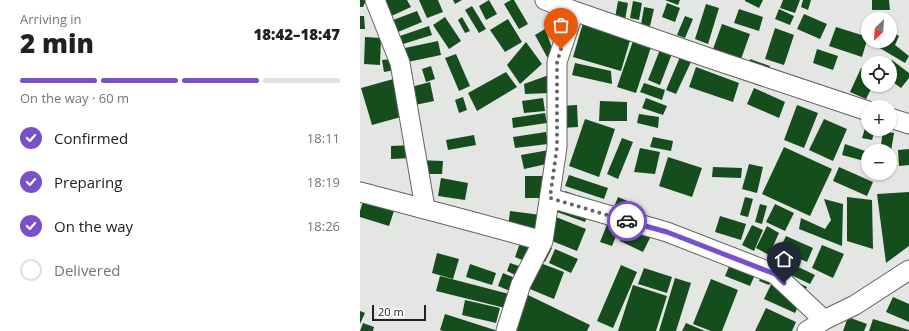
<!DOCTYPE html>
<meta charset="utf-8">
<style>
:root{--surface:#fff;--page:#f2f2f2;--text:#202124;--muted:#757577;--line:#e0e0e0;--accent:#7950c9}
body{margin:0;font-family:"Open Sans",sans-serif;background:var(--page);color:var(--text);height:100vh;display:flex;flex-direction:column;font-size:15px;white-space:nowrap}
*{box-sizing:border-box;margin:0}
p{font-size:13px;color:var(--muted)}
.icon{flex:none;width:22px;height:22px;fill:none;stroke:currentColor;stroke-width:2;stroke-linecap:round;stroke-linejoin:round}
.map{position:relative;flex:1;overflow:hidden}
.details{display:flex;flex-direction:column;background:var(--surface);width:360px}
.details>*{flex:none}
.needle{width:26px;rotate:205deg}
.tools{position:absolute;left:501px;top:12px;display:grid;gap:8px}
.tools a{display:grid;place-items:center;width:36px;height:36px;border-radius:50%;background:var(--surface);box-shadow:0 1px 3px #0004;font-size:20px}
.scale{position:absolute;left:12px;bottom:10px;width:54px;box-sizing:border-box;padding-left:4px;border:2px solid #212221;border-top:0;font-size:11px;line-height:14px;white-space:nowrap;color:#212221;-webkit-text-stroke:3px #fff;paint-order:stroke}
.pin{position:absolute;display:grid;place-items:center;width:34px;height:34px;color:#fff;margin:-41px -17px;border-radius:50% 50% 50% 0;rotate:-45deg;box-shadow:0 0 4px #0007}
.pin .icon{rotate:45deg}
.courier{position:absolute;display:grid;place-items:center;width:40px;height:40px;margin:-20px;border:3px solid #7950c9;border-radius:50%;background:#fff;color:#222;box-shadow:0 1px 5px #0007}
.summary em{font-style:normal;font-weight:800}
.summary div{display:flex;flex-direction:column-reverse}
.summary{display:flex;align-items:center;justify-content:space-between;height:68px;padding:0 20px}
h1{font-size:26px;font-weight:800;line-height:30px}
.bar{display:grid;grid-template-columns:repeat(4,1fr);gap:6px 4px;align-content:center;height:48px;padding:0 20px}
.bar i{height:5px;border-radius:3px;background:var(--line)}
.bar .current{background:var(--accent)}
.bar p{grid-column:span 4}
ol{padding:0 20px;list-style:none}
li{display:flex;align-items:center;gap:12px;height:44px}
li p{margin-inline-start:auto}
li .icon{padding:4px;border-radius:50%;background:var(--accent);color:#fff;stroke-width:4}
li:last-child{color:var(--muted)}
li i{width:22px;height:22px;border:2px solid var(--line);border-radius:50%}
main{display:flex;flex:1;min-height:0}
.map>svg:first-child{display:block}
.building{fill:#164d1d}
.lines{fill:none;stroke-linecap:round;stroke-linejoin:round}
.street-casing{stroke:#616461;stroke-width:21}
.street{stroke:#fff;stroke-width:19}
.done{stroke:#656765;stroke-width:4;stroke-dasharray:0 7.2}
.route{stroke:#7950c9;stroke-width:5}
</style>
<main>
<section class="details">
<div class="summary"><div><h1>2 min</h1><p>Arriving in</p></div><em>18:42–18:47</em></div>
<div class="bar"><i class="current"></i><i class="current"></i><i class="current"></i><i></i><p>On the way · 60 m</p></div>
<ol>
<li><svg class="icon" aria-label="check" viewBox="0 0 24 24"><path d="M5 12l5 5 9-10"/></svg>Confirmed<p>18:11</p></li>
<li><svg class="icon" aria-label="check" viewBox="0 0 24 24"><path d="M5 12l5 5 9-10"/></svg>Preparing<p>18:19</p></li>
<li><svg class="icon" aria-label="check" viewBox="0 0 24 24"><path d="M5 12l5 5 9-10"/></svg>On the way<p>18:26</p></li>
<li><i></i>Delivered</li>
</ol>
</section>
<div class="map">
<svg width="549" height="331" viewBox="0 0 549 331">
<rect width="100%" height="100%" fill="#e4e6e4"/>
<!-- building -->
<path class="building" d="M0,0H6L3,7H0Z
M25,0H47L51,7L25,19L17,4Z
M59,0H78L83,12L67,18Z
M93,0H102L95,4Z
M129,0L137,14L126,20L119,6Z
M151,0H154L168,24L159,29L144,4Z
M305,0H320L318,5Z
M385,0H403L399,8L385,1Z
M423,0H440L435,13L420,8Z
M443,0H451L448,10L441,7Z
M512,0H529L530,10H512Z
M258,1L268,3L265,20L255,18Z
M273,1L282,3L279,20L270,18Z
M307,3L320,8L315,22L302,17Z
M346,4L359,8L348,44L335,39Z
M112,6L126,29L119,33L105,10Z
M284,7L294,9L290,26L281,25Z
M379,9L403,17L399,31L374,23Z
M419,9L434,16L430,25L415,19Z
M57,11L62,22L38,32L33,20Z
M444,14L467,24L460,39L437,29Z
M0,16H4L5,29H0Z
M325,16L333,19L325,38L317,35Z
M85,17L101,41L89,49L73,25Z
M102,17L110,31L105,33L98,20Z
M148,19L162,42L145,52L130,30Z
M223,23L271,37L261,71L213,57Z
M362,24L390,34L380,62L352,52Z
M69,26L72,35L40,45L37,37Z
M476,27L508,37L502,57L469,46Z
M415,28L434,35L424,65L405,59Z
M185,29L194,53L187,57L175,35Z
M530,31L539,36L535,45L549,56L545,63L518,47L522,41H530Z
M5,37L21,38L20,65L4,64Z
M274,38L292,44L276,93L257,87Z
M78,41L81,55L43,63L40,49Z
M166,42L182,64L160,84L147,65Z
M301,47L313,51L300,85L288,80Z
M457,49L478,56L473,70L453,63Z
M96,54L110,86L99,91L85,58Z
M320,57L331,62L316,94L306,90Z
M33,59L35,70L24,72L22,60Z
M390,59L410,66L407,74L388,67Z
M532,60L549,73V78L541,88L530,80V62Z
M215,63L251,71L252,84L212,75Z
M71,66L75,79L66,82L62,69Z
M336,67L379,83L373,102L329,87Z
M501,68L508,71V85H513L506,99L490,92Z
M146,72L157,87L117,111L108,93Z
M189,75L190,93L165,94L164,84Z
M37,78L48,115L12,125L1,88Z
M70,82L74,101L55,105L51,87Z
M284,83L305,90L302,100L280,92Z
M394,88L425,102L419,118L387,104Z
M103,97L107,110L99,113L95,100Z
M183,98L185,111L164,113L162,101Z
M286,98L307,106L303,115L282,108Z
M240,101L267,102V121H239Z
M217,105L218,127L201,128L200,106Z
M437,105L458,113L444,148L424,140Z
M185,113L187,123L153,128L152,118Z
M279,114L299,117L298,128L277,123Z
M225,119L255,129L239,177L209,166Z
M464,119L487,129L473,161L449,150Z
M508,119V129H515L512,140L502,138Z
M523,131L534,133L531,151H520Z
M186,132L188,144L155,148L153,137Z
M114,135L116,145L88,150L86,140Z
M293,137L313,141L311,151L290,147Z
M262,138L273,142L258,179L247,174Z
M485,144L508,152V162L482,155Z
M52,145L53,158L31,159V146Z
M424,147L472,169L450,216L402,194Z
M280,148L300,152L295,174L274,172Z
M549,149V165L539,166L538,150Z
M189,150L191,163L164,169L161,155Z
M308,157L342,168L332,197L299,186Z
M58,160L83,161L82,174H58Z
M389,164L403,167L397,193L382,189Z
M353,167L382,168L381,178L352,177Z
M479,167L513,182L507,196L473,181Z
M517,173H528L527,178L516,176Z
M209,175L248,188L244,199L205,186Z
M165,176H182L183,198H165Z
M81,178L108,183L105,200L78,196Z
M205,191L233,201L225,222L197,212Z
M549,192V246L526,263L517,194Z
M5,195L36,205L29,226L0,217V211Z
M258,197L270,202L252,246L240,242Z
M385,197L393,199L388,217L380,215Z
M487,197L512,200L513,249L487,241Z
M464,199L483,204L482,246L439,229L441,218L465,229L471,220Z
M400,204L407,206L402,224L395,222Z
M415,204L434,213L425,231L406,222Z
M150,211L181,215L179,233L148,229Z
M360,216L386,224L381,240L355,232Z
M196,217L226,229L217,251L187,239Z
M268,223L292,234L283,252L260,241Z
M392,225L403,230L394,251L382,245Z
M407,226L419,233L409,255L396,248Z
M426,236L453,248L447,262L419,250Z
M160,243L172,249L167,262L155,257Z
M184,245L192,248L185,262L177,258Z
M462,245L484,254L473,278L452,268Z
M195,249L218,259L211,273L189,263Z
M376,250L401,261L390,286L365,276Z
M77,253L99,259L93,279L72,273Z
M413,255L455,275L450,284L408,264Z
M175,261L204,272L194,299L165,287Z
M150,263L159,266L155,275L147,271Z
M110,264L136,273L132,285L106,277Z
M261,265L277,272L253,328L237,321Z
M405,267L415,271L409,285L399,281Z
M284,268L312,277L307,293L278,284Z
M417,272L447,287L435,313L404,299Z
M143,273L155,278L150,291L138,286Z
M80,276L149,294L145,308L76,291Z
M315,278L331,283L316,331H299Z
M351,279L378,290L362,331H351L333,324Z
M273,285L307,296L296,331H258Z
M168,295L230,325L227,331H150Z
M533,297L549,304V322L526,312Z
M105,300L140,308L136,323L102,315Z
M406,308L436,322L432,331H395Z
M0,311L5,313L0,324Z
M85,314L138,331H83L80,330Z
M488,317L507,324L504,331H483Z
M513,319L549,330V331H509Z
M3,323L14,327L13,331H0Z
M326,323L345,331H322Z"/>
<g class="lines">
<defs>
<path id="street" d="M15,0L40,63L64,202
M214,11L352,59L508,111
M530,118L549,124
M0,192L110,221L183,241
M190,198L307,232L415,274L464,320
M146,331L161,284L183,241L197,147V62L214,11L185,0
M447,331L464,320L495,305L549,270"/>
</defs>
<!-- street casing -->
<use href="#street" class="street-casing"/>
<!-- street -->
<use href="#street" class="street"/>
</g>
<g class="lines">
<!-- done -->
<path class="done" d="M201,49L197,62V147L190,198L267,221"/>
<!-- route -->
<path class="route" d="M267,221L307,232L415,274L424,283"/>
</g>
</svg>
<div class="tools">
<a><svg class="needle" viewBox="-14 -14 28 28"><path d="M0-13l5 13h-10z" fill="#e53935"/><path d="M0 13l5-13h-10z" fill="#757577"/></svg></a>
<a><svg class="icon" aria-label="locate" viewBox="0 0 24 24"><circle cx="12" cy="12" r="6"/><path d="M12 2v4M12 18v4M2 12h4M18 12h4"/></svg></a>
<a>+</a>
<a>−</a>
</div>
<div class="scale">20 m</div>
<div class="pin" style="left:201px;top:49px;background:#ea580c"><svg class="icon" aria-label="bag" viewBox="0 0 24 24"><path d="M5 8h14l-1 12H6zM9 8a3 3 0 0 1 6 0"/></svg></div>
<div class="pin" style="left:424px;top:283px;background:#1f2937"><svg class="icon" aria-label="home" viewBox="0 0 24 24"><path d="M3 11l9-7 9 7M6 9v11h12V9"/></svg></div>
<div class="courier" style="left:267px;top:221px"><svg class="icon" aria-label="car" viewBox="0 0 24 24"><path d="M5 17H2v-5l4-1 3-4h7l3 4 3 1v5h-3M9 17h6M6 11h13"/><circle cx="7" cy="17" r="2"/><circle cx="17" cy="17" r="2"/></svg></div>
</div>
</main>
